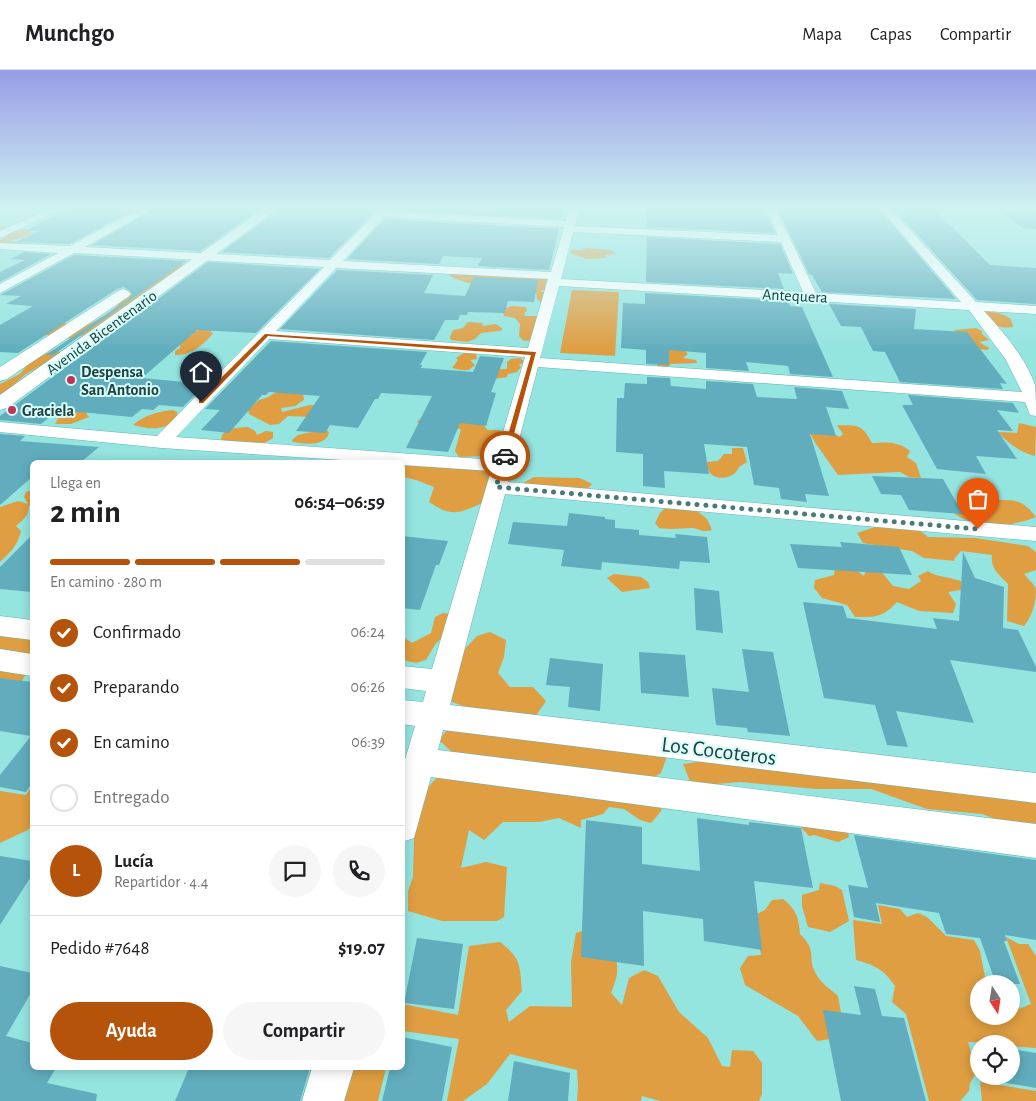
<!DOCTYPE html>
<html lang="es">
<meta charset="utf-8">
<style>
:root{--surface:#fff;--page:#f6f6f6;--text:#202124;--muted:#757577;--line:#e0e0e0;--accent:#b45309}
body{margin:0;font-family:"Alegreya Sans",sans-serif;background:var(--page);color:var(--text);height:100vh;display:flex;flex-direction:column;font-size:19px;white-space:nowrap}
*{box-sizing:border-box;margin:0}
p{font-size:16px;color:var(--muted)}
.icon{flex:none;width:28px;height:28px;fill:none;stroke:currentColor;stroke-width:2;stroke-linecap:round;stroke-linejoin:round}
.map{position:relative;flex:1;overflow:hidden}
.panel{position:absolute;left:30px;top:390px;width:375px;height:610px;display:flex;flex-direction:column;background:var(--surface);border-radius:8px;box-shadow:0 2px 12px #0003}
.panel>*{flex:none}
.needle{width:32px;rotate:168deg}
.tools{position:absolute;left:970px;top:905px;display:grid;gap:10px}
.tools a{display:grid;place-items:center;width:50px;height:50px;border-radius:50%;background:var(--surface);box-shadow:0 2px 12px #0003;font-size:25px}
.pin{position:absolute;display:grid;place-items:center;width:42px;height:42px;color:#fff;margin:-51px -21px;border-radius:50% 50% 50% 0;rotate:-45deg;box-shadow:0 0 5px #0007}
.pin .icon{rotate:45deg}
.courier{position:absolute;display:grid;place-items:center;width:50px;height:50px;margin:-25px;border:4px solid #b45309;border-radius:50%;background:#fff;color:#222;box-shadow:0 1px 6px #0007}
.headline em{font-style:normal;font-weight:700}
.headline div{display:flex;flex-direction:column-reverse}
.headline{display:flex;align-items:center;justify-content:space-between;height:85px;padding:0 20px}
h1{font-size:32px;font-weight:700;line-height:38px}
.bar{display:grid;grid-template-columns:repeat(4,1fr);gap:8px 5px;align-content:center;height:60px;padding:0 20px}
.bar i{height:6px;border-radius:4px;background:var(--line)}
.bar .active{background:var(--accent)}
.bar p{grid-column:span 4}
.line{display:flex;align-items:center;gap:12px;padding:0 20px;border-top:1px solid var(--line)}
.line div{flex:1}
.round{display:grid;place-items:center;flex:none;width:52px;height:52px;border-radius:26px;background:var(--page)}
ol{padding:0 20px;list-style:none}
li{display:flex;align-items:center;gap:15px;height:55px}
li p{margin-inline-start:auto}
li .icon{padding:5px;border-radius:50%;background:var(--accent);color:#fff;stroke-width:4}
li:last-child{color:var(--muted)}
li i{width:28px;height:28px;border:2px solid var(--line);border-radius:50%}
.button{display:flex;gap:10px;margin-top:auto;padding:10px 20px}
.button a{flex:1;height:58px;border-radius:30px;background:var(--accent);color:#fff;font-size:20px;font-weight:700;line-height:58px;text-align:center}
.button a+a{background:var(--page);color:var(--text)}
header{display:flex;align-items:center;gap:30px;box-sizing:border-box;height:70px;padding:0 25px;background:var(--surface);border-bottom:1px solid var(--line)}
header strong{font-size:24px}
nav{display:flex;gap:28px;margin-inline-start:auto;font-size:18px}
.map>svg:first-child{display:block}
.green{fill:#df9e41}
.building{fill:#61adbd}
.lines{fill:none;stroke-linecap:round;stroke-linejoin:round}
.service-casing{stroke:#64b4b1;stroke-width:1}
.minor-casing{stroke:#64b4b1;stroke-width:1}
.tertiary-casing{stroke:#64b4b1;stroke-width:1}
.service{fill:#fff;fill-rule:evenodd}
.minor{fill:#fff;fill-rule:evenodd}
.tertiary{fill:#fff;fill-rule:evenodd}
.route{fill:#b45309}
.done{stroke:#487a77;stroke-width:5;stroke-dasharray:0 9}
.poi-dot{fill:#c33355;stroke:#d6fdfa;stroke-width:2}
.labels{text-anchor:middle;stroke-width:4;stroke-linejoin:round;paint-order:stroke}
.far-street-label{font-size:16px;fill:#1f413f;stroke:#d6fdfa}
.far-poi-label{font-size:16px;font-weight:bold;fill:#1f413f;stroke:#d6fdfa;text-anchor:start}
.near-street-label{font-size:22px;fill:#1f413f;stroke:#d6fdfa}
</style>
<header>
<strong>Munchgo</strong>
<nav><a>Mapa</a><a>Capas</a><a>Compartir</a></nav>
</header>
<div class="map">
<svg width="1036" height="1031" viewBox="0 0 1036 1031">
<rect width="100%" height="100%" fill="#94e4e0"/>
<!-- green -->
<path class="green" d="M4,156L17,158V161L25,159L33,163L22,168L8,171L39,175H0V170L9,165L0,166V157Z
M587,178L610,180L617,184L605,185L606,188L586,189L570,183L572,180H582Z
M180,194L186,195L95,261L72,269L40,264L63,252L77,259C94,253 117,241 125,225Z
M452,202L543,207L547,209L545,216L547,219L540,221L554,224L543,234L537,229L536,222C512,222 471,217 450,206Z
M572,220L619,222L615,286L560,283Z
M511,236L526,237L527,241L524,243L525,246H537L541,249L533,257L539,259L535,270L524,271L519,266L520,254L515,248L504,246L502,240Z
M982,241C993,242 1001,242 1011,249L1013,257C997,259 990,254 982,241Z
M468,252L483,253L482,256L496,254L503,259L500,261L481,263L475,269L467,272L451,270L450,267L453,260L463,258Z
M976,258L982,261V264L989,270L979,272L989,278L988,280L978,279L954,260Z
M205,259L211,260V262L213,263C205,274 190,286 175,285V281L180,278V272L195,261Z
M55,279L59,280V285L26,304L0,326V314L20,304L29,293Z
M671,279L684,280L688,284L683,288L696,290L697,293L671,294L666,298L657,297V293L664,280Z
M473,281L476,283L477,289L470,290L475,295C468,303 461,300 452,298L458,290L456,288L464,283Z
M520,288L525,292L519,295L521,297L517,302L508,304L507,307L494,309L497,299H507V292L511,289Z
M282,319L303,324L304,330L295,336L281,338L282,342L310,335L320,336L312,347L288,346L279,354L270,355L249,344L248,340L259,330L266,328Z
M78,340H84L89,347L71,354H55L61,343Z
M173,340L177,342L178,351C159,360 153,360 133,355C143,346 159,341 173,340Z
M425,344L483,355L488,360H498L507,364L493,372L494,382L485,386L459,387L455,381L461,359L422,356L417,352Z
M1019,353L1036,357L1035,386C1020,382 1009,374 998,362L1017,363Z
M837,355C859,356 861,353 872,373C887,372 898,371 910,381L907,387L916,393L921,408L909,407L900,402L838,405L816,374L811,365L806,360H824L840,367L843,364Z
M248,357L255,361L257,365L266,361L273,362V368L261,375L221,373C220,357 236,358 248,357Z
M327,360L329,363C325,377 304,374 293,372L292,370L298,365L306,363Z
M732,378H743L747,392L739,397C733,413 705,411 707,392L718,391L724,384H732Z
M402,393L491,401L483,433C458,443 453,448 429,432L434,417L416,410L403,407Z
M534,407L580,408L592,414L584,422L534,419L523,413Z
M32,420V436L29,435C29,446 24,449 16,456L21,461C18,475 10,483 0,492V437L18,431L28,434L24,427L26,422Z
M990,420L998,430C1019,430 1023,431 1036,447C1011,457 977,460 955,444L953,435L960,431L967,432L972,425Z
M669,434L690,435L707,449L712,460C701,463 701,459 692,458C680,458 672,460 659,458L655,453L660,443Z
M875,457L920,461L928,467L976,468L1028,476L1036,482V500L1024,504C1027,508 1034,514 1036,519C1036,532 1032,547 1024,556L1007,551L1008,514C999,505 990,498 992,485L961,481L954,489L955,491L924,488L912,481L863,473L857,463Z
M846,493L864,506L866,501L880,500L893,516L909,519L921,511L918,506L928,501C933,506 953,508 961,511V520L948,522L956,534L953,543L919,541L897,532C882,548 876,547 855,547L847,535L822,528L814,518L815,510L834,505L835,498Z
M614,504L641,507L648,512L650,518L622,522L607,508Z
M443,543L451,544L445,566L436,573L426,590L416,593L403,590L402,561L406,569L412,573L431,563L435,547Z
M0,549L23,550L32,553V595L21,612L0,614Z
M490,562L506,570L504,587L498,603L510,617H533L546,631L535,647L489,646L447,630L465,579L477,566Z
M450,656L667,686L661,703L649,710L662,740L651,753L640,750L624,739L609,737L603,744L581,750V758L559,748L539,752H503L484,770L469,760L461,798L486,792L507,797L504,847L497,851H442L408,841V821L413,807L415,732L456,686L439,670Z
M705,691L1036,723V757L1012,755L982,744L927,739L871,719H816L740,712L716,714L693,719L683,694Z
M32,716V756L28,760L0,773V721L26,725Z
M794,750L846,751L849,767L838,772L814,765L809,766Z
M820,813L835,816L842,820L849,851L830,862L808,857L802,836V825L819,820Z
M783,829C796,839 799,848 800,864C817,881 808,884 814,900C819,912 829,918 838,926L843,954L837,968L817,971L798,946L745,915L740,898L748,886L761,885L755,845L765,840L772,830Z
M878,835L900,839L907,847L918,843L927,847L946,866L974,870L980,881L985,907L994,914H979V946H1011V930L1019,939L1031,934L1006,867L1019,874H1028L1036,886V978L1011,976V974L968,972L977,1002L970,1013L969,1021L960,1031H929L906,944L892,932L895,916C884,899 874,895 856,890L853,850L882,854Z
M594,857C614,884 625,889 611,923L622,935L629,908L644,900L658,906L679,942L708,968L722,996L730,997L732,980L753,981L762,993V1024L759,1031H660L642,1026L641,1031H577L578,1016L577,1000L510,984L487,1014L463,1031H447L459,969L403,961V934L458,945L469,876L500,872C521,888 520,896 522,921L506,940L509,952L530,936L572,937L571,892L576,863Z
M343,998H386L378,1031H344L342,1005Z
M980,1012L1036,1021V1031H982Z"/>
<!-- building -->
<path class="building" d="M116,137H139L70,174L16,172L39,161L27,160L39,155H34L68,140H75L80,138L111,140Z
M158,137H263L200,181L92,175Z
M282,137L349,139V137H379L329,188L222,182Z
M395,137H564L561,149L393,139Z
M646,137H727L728,139L763,140V137L775,163L647,157Z
M777,137H877L956,229L822,222L812,205L809,204Z
M892,137H919L934,139L990,195L1036,198V234L977,230Z
M997,139L1007,142L1036,143V159L1023,158Z
M385,149L559,159L549,200L478,196L482,188L443,186L439,194L347,189Z
M647,167L780,174L793,204L778,203L784,219L646,212Z
M23,182L51,184L0,212V202L25,190L11,189Z
M74,185L186,191L53,285H46L129,229L132,223L124,217L117,219L18,283L0,282V255L33,236L6,234L21,226L0,225Z
M208,192L320,199L256,263L197,260L142,308L206,314L183,337L159,335L153,340L142,339L132,347L58,340L41,354L0,350V346Z
M337,200L433,205L424,223L465,226L474,207L538,210L534,232L508,231L505,243L468,242L467,245H460L458,250H445L434,270L280,259Z
M645,223L788,231L790,236L802,237L833,307L790,304L788,296L746,292L749,301L706,298V283L669,280V295L646,294V280L621,278L623,233L645,234Z
M829,234L916,239L914,259L967,262L1007,314L1000,313L1003,319L900,312L885,282L873,281L861,257L841,256Z
M271,271L427,282L420,295H422L421,298L473,302L480,286L504,288L491,322L496,323L486,356L460,353L448,382L406,378L432,326L381,323L378,329H375L358,358L330,355L325,363L296,361L320,326L269,322L266,325H262L229,363L201,360L220,340L205,339Z
M647,307L670,308L671,316L706,319V311L753,314L757,327L797,329L794,317L842,321L849,339L826,337L836,366L810,364L829,426L805,424L807,432L781,429L779,418L754,415L747,377L704,374L709,404L664,401L665,418L643,416V384L616,382L617,328H624L625,313L647,314Z
M908,325L1013,333L1019,343L997,340L1013,361L997,360L1017,389L976,386L986,404L937,399L902,335H913Z
M0,364L25,366L20,371L99,377L81,392H32V407L0,435Z
M872,406L943,409L963,444L909,440L901,425L881,424Z
M569,443L605,447V449L615,450V458L639,460V465L676,468L675,464L707,467L710,493L680,491L679,499L602,492L601,500L561,496L564,480L508,474L513,452L567,456Z
M32,465V522L0,519V497Z
M402,466L448,471L439,495H436L420,540L402,538Z
M840,472L899,477L912,505L798,498L790,474L842,477Z
M963,482L975,508L1004,517L1003,558L1018,560L1036,597V602L950,590L974,653L896,641L908,677L887,675L875,635L824,628L803,532L843,536L847,548L937,559L933,548L959,551Z
M694,518L719,521L723,563L696,560Z
M742,579L773,582L790,666L748,662L747,658L716,655L712,618L749,622Z
M639,582L685,585L689,627L641,623Z
M550,588L603,594L600,641L568,637L570,617L546,615Z
M0,608L32,612V713L26,722L0,717V705L31,666L0,661Z
M697,748L749,755V752L801,758L813,818L754,811L762,880L704,871L703,849L643,841L644,896L581,887L586,750L642,757V794L700,801Z
M854,765L1036,790V870L1005,865L1007,871H1004L1020,914H996L980,868L946,864L939,843L876,833L880,852L854,847L848,815L868,818Z
M0,786L32,791V805L0,855Z
M417,868L463,874L454,939L404,933Z
M0,896L32,903V921L6,966L32,973V998H56L47,1013L97,1024L96,1031H0Z
M854,916L875,919L882,946L904,948L926,1031H841L823,940L861,945Z
M402,967L452,977L442,1031H382L390,998H402Z
M1011,979L1036,983V1018L983,1009L982,1006H1011Z
M514,991L570,1003L568,1031H508Z
M189,998H310L300,1031H175Z"/>
<g class="lines">
<defs>
<path id="service" d="M9,137H17L0,142V140Z"/>
<path id="minor" d="M53,137H66L0,168V161Z
M143,137H156L85,177L330,190L382,137H393L389,141L566,151L570,137H580L575,156L778,165L765,137H775L816,223L961,232L879,137H889L976,232L1036,236V244L984,241C1003,262 1026,288 1035,315C1036,324 1036,337 1036,346L1030,345L1025,332L538,297L508,412L1036,457V471L505,424L450,635L1036,703V733L443,660L438,680L1036,754V788L431,707L414,768L402,772V700L415,656L402,654V630L423,632L426,621L402,618V596L432,599L491,401L402,395V392H372L162,378L0,362V352L157,366L324,197L74,183L0,223V214L58,183L0,179V173L70,176ZM384,147L564,157L551,202L343,191ZM573,162L781,172L803,222L561,209ZM336,198L548,209L528,278L276,261ZM559,216L969,240L1006,290L1022,322L540,288ZM269,269L525,287L495,390L176,367Z
M1002,137H1036V141L1007,140Z
M0,546L32,550V570L0,566Z
M0,579L32,584V606L0,601Z
M312,998H354L344,1031H302Z"/>
<path id="tertiary" d="M266,137H280L7,338L0,340V325Z
M123,219L128,221L131,224L128,227L7,309L0,311V297L118,221Z"/>
</defs>
<!-- service casing -->
<use href="#service" class="service-casing"/>
<!-- minor casing -->
<use href="#minor" class="minor-casing"/>
<!-- tertiary casing -->
<use href="#tertiary" class="tertiary-casing"/>
<!-- service -->
<use href="#service" class="service"/>
<!-- minor -->
<use href="#minor" class="minor"/>
<!-- tertiary -->
<use href="#tertiary" class="tertiary"/>
</g>
<!-- sky -->
<linearGradient id="sky" x2="0" y2="1"><stop stop-color="#979ce6"/><stop offset="0.49" stop-color="#cff3f1"/><stop offset="1" stop-color="#cff3f1" stop-opacity="0"/></linearGradient>
<rect width="1036" height="281" fill="url(#sky)"/>
<!-- route -->
<path class="route" d="M265,264L536,282L508,386L505,388L502,386L531,285L268,266L203,333H199V330Z"/>
<g class="lines">
<!-- done -->
<path class="done" d="M505,386L496,417L978,459"/>
</g>
<!-- markers -->
<g class="poi-dot">
<circle cx="71" cy="310" r="5"/>
<circle cx="12" cy="340" r="5"/>
</g>
<g class="labels">
<!-- far-street labels -->
<g class="far-street-label">
<text transform="translate(795 225) rotate(3)" y="6">Antequera</text>
<text transform="translate(101 262) rotate(-36)" y="6">Avenida Bicentenario</text>
</g>
<!-- far-poi labels -->
<g class="far-poi-label">
<text x="81" y="307">Despensa<tspan x="81" dy="18">San Antonio</tspan></text>
<text x="22" y="346">Graciela</text>
</g>
<!-- near-street labels -->
<g class="near-street-label">
<text transform="translate(719 680) rotate(7)" y="8">Los Cocoteros</text>
</g>
</g>
</svg>
<div class="tools">
<a><svg class="needle" viewBox="-14 -14 28 28"><path d="M0-13l5 13h-10z" fill="#e53935"/><path d="M0 13l5-13h-10z" fill="#757577"/></svg></a>
<a><svg class="icon" aria-label="locate" viewBox="0 0 24 24"><circle cx="12" cy="12" r="6"/><path d="M12 2v4M12 18v4M2 12h4M18 12h4"/></svg></a>
</div>
<div class="pin" style="left:978px;top:459px;background:#ea580c"><svg class="icon" aria-label="bag" viewBox="0 0 24 24"><path d="M5 8h14l-1 12H6zM9 8a3 3 0 0 1 6 0"/></svg></div>
<div class="pin" style="left:201px;top:332px;background:#1f2937"><svg class="icon" aria-label="home" viewBox="0 0 24 24"><path d="M3 11l9-7 9 7M6 9v11h12V9"/></svg></div>
<div class="courier" style="left:505px;top:386px"><svg class="icon" aria-label="car" viewBox="0 0 24 24"><path d="M5 17H2v-5l4-1 3-4h7l3 4 3 1v5h-3M9 17h6M6 11h13"/><circle cx="7" cy="17" r="2"/><circle cx="17" cy="17" r="2"/></svg></div>
<section class="panel">
<div class="headline"><div><h1>2 min</h1><p>Llega en</p></div><em>06:54–06:59</em></div>
<div class="bar"><i class="active"></i><i class="active"></i><i class="active"></i><i></i><p>En camino · 280 m</p></div>
<ol>
<li><svg class="icon" aria-label="check" viewBox="0 0 24 24"><path d="M5 12l5 5 9-10"/></svg>Confirmado<p>06:24</p></li>
<li><svg class="icon" aria-label="check" viewBox="0 0 24 24"><path d="M5 12l5 5 9-10"/></svg>Preparando<p>06:26</p></li>
<li><svg class="icon" aria-label="check" viewBox="0 0 24 24"><path d="M5 12l5 5 9-10"/></svg>En camino<p>06:39</p></li>
<li><i></i>Entregado</li>
</ol>
<div class="line" style="height:90px"><b class="round" style="background:var(--accent);color:#fff">L</b><div><b>Lucía</b><p>Repartidor · 4.4</p></div><a class="round"><svg class="icon" aria-label="chat" viewBox="0 0 24 24"><path d="M4 5h16v11H9l-5 4z"/></svg></a><a class="round"><svg class="icon" aria-label="phone" viewBox="0 0 24 24"><path d="M5 4h4l2 5-3 2q2 4 5 5l2-3 5 2v4C11 20 4 13 5 4z"/></svg></a></div>
<div class="line" style="height:65px"><div>Pedido #7648</div><b>$19.07</b></div>
<div class="button"><a>Ayuda</a><a>Compartir</a></div>
</section>
</div>
